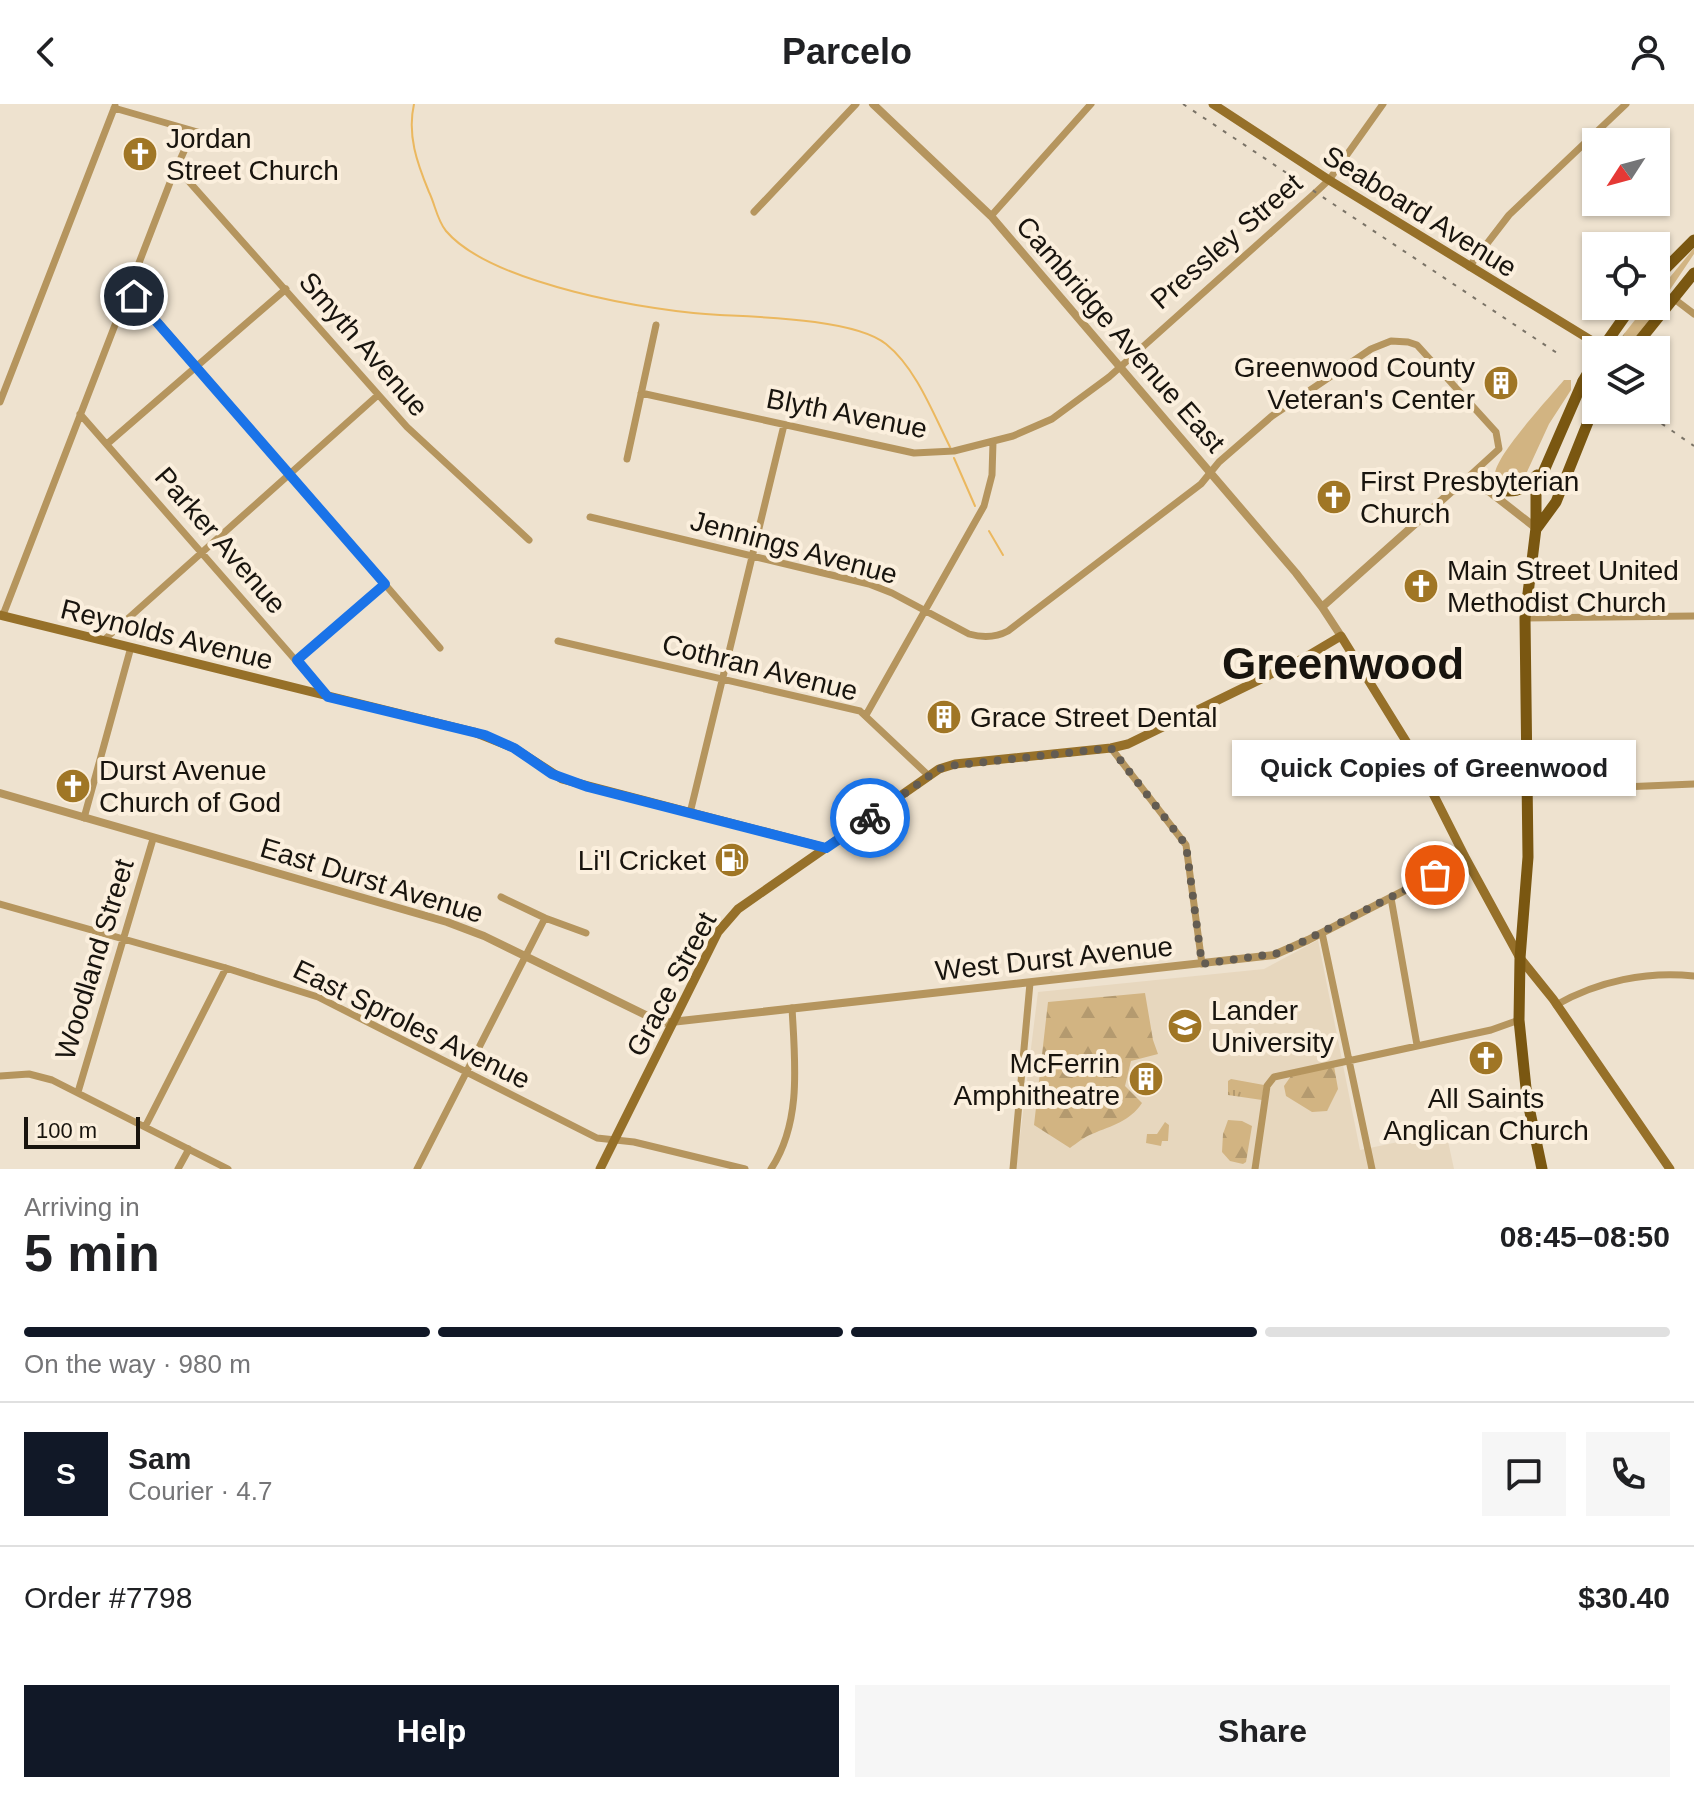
<!DOCTYPE html>
<meta charset="utf-8">
<style>
:root{--surface:#fff;--page:#f6f6f6;--text:#202124;--muted:#757577;--line:#e0e0e0;--accent:#111827}
body{margin:0;font-family:Helvetica,sans-serif;background:var(--page);color:var(--text);height:100vh;display:flex;flex-direction:column;font-size:30px;white-space:nowrap}
*{box-sizing:border-box;margin:0}
p{font-size:26px;color:var(--muted)}
.icon{flex:none;width:44px;height:44px;fill:none;stroke:currentColor;stroke-width:2;stroke-linecap:round;stroke-linejoin:round}
.map{position:relative;height:1065px;overflow:hidden}
.side{display:flex;flex-direction:column;background:var(--surface);flex:1}
.side>*{flex:none}
.needle{width:52px;rotate:234deg}
.controls{position:absolute;left:1582px;top:24px;display:grid;gap:16px}
.controls a{display:grid;place-items:center;width:88px;height:88px;border-radius:0px;background:var(--surface);box-shadow:0 2px 6px #0004;font-size:40px}
.scale{position:absolute;left:24px;bottom:20px;width:116px;box-sizing:border-box;padding-left:8px;border:4px solid #18140e;border-top:0;font-size:22px;line-height:28px;white-space:nowrap;color:#18140e;-webkit-text-stroke:6px #fbefdd;paint-order:stroke}
.pin{position:absolute;display:grid;place-items:center;width:68px;height:68px;color:#fff;margin:-34px;border:4px solid #fff;border-radius:50%;box-shadow:0 2px 8px #0007}
.courier{position:absolute;display:grid;place-items:center;width:80px;height:80px;margin:-40px;border:6px solid #1a73e8;border-radius:50%;background:#fff;color:#222;box-shadow:0 2px 10px #0007}
.bubble{position:absolute;height:56px;border-radius:0px;background:var(--surface);box-shadow:0 2px 6px #0004;font-size:26px;font-weight:600;line-height:56px;text-align:center}
.overview em{font-style:normal;font-weight:600}
.overview div{display:flex;flex-direction:column-reverse}
.overview{display:flex;align-items:center;justify-content:space-between;height:136px;padding:0 24px}
h1{font-size:52px;font-weight:600;line-height:60px}
.bar{display:grid;grid-template-columns:repeat(4,1fr);gap:12px 8px;align-content:center;height:96px;padding:0 24px}
.bar i{height:10px;border-radius:6px;background:var(--line)}
.bar .selected{background:var(--accent)}
.bar p{grid-column:span 4}
.line{display:flex;align-items:center;gap:20px;padding:0 24px;border-top:2px solid var(--line)}
.line div{flex:1}
.round{display:grid;place-items:center;flex:none;width:84px;height:84px;border-radius:0px;background:var(--page)}
.cta{display:flex;gap:16px;margin-top:auto;padding:16px 24px}
.cta a{flex:1;height:92px;border-radius:0px;background:var(--accent);color:#fff;font-size:32px;font-weight:600;line-height:92px;text-align:center}
.cta a+a{background:var(--page);color:var(--text)}
header{display:flex;justify-content:space-between;align-items:center;height:104px;padding:0 24px;background:var(--surface);font-size:36px;font-weight:600}
.map>svg:first-child{display:block}
.built{fill:#e7d7be}
.grass{fill:url(#grass-tufts)}
.forest{fill:url(#forest-firs)}
.garden{fill:#d2b482}
.lines{fill:none;stroke-linecap:round;stroke-linejoin:round}
.stream{stroke:#ebb85f;stroke-width:2}
.minor{stroke:#b5955e;stroke-width:7}
.tertiary{stroke:#b5955e;stroke-width:8}
.secondary{stroke:#967029;stroke-width:9}
.primary{stroke:#7a5711;stroke-width:11}
.rail{stroke:#7a7367;stroke-width:2;stroke-dasharray:4 8;stroke-linecap:butt}
.primary-bridge{stroke:#7a5711;stroke-width:11}
.done{stroke:#635c52;stroke-width:8;stroke-dasharray:0 14.4}
.route{stroke:#1a73e8;stroke-width:10}
.labels{text-anchor:middle;stroke-width:8;stroke-linejoin:round;paint-order:stroke}
.poi-label{font-size:28px;fill:#18140e;stroke:#fbefdd;text-anchor:start}
.street-label{font-size:28px;fill:#18140e;stroke:#fbefdd}
.town-label{font-size:44px;font-weight:bold;fill:#18140e;stroke:#fbefdd}
</style>
<header><svg class="icon" aria-label="back" viewBox="0 0 24 24"><path d="M15 5l-7 7 7 7"/></svg>Parcelo<svg class="icon" aria-label="person" viewBox="0 0 24 24"><circle cx="12" cy="8" r="4"/><path d="M4 21q1-7 8-7t8 7"/></svg></header>
<div class="map">
<svg width="1694" height="1065" viewBox="0 0 1694 1065">
<defs>
<pattern id="grass-tufts" width="24" height="20" patternUnits="userSpaceOnUse" patternTransform="scale(2)"><rect width="24" height="20" fill="#d2b482"/><path d="M3 7l-1-3M5 7V3M7 7l1-3M15 17l-1-3M17 17v-4M19 17l1-3" fill="none" stroke="#b49a6f"/></pattern>
<pattern id="forest-firs" width="22" height="20" patternUnits="userSpaceOnUse" patternTransform="scale(2)"><rect width="22" height="20" fill="#d2b482"/><path d="M5 1l3.5 6h-7zM16 11l3.5 6h-7z" fill="#b49a6f"/></pattern>
</defs>
<rect width="100%" height="100%" fill="#eee2cf"/>
<!-- built -->
<path class="built" d="M1318,836L1360,1046L1446,1028L1454,1065H1016L1038,888L1264,865Z"/>
<!-- grass -->
<path class="grass" d="M1694,144V150L1653,211L1631,239L1623,244L1616,240L1646,202H1656V190Z
M1231,975L1264,981L1262,996L1228,991V977Z"/>
<!-- forest -->
<path class="forest" d="M1145,889L1153,936L1158,950L1131,957L1125,982L1142,999C1129,1018 1113,1021 1092,1030C1084,1033 1077,1039 1070,1044L1034,1021L1048,898Z
M1334,962L1338,985L1327,1007L1312,1008L1286,992L1284,982L1291,972Z
M1228,1016L1242,1017L1252,1022L1246,1058L1243,1060L1230,1057L1222,1048L1223,1030Z
M1165,1018L1169,1021L1168,1037H1162L1161,1042L1146,1039L1147,1030H1157Z"/>
<!-- garden -->
<path class="garden" d="M1564,276H1571V286L1549,320L1526,370L1515,378L1507,379L1495,371C1494,353 1550,293 1564,276Z"/>
<g class="lines">
<!-- stream -->
<path class="stream" d="M414,0C407,31 417,59 429,88C435,100 437,116 446,127C491,180 652,208 720,211C760,213 855,215 886,240C916,264 933,309 950,343
M954,354L975,402
M989,427L1003,451"/>
<!-- minor -->
<path class="minor" d="M176,63L407,323L529,436
M754,108L856,0
M991,112L1091,0
M1469,163L1509,111L1626,0
M129,184L440,544
M1673,194L1694,210
M641,289L914,349L954,347L1013,332L1052,315L1109,273L1315,89L1329,76L1383,0
M0,298L115,2
M80,310L326,591
M107,340L286,185
M627,355L656,221
M590,413L869,480L892,489L969,530C983,534 995,534 1008,527L1201,380L1219,358L1272,312L1371,245L1391,237L1408,238L1417,241L1496,328L1499,345L1453,387
M3,511L171,76L185,45L201,29L114,4
M1525,514L1694,512
M104,536L378,291
M558,537L860,607L929,672
M297,556L385,480
M866,611L984,402L992,371L993,338
M1111,644L1186,741L1202,860
M1527,687L1694,680
M690,709L784,321
M84,714L131,543
M501,793L545,814L586,829
M1391,794L1417,941
M0,800L226,864L318,893L597,1034L634,1038L745,1065
M1322,829L1372,1065
M1556,901C1598,877 1647,867 1694,872
M0,972L29,970L52,976L228,1065
M78,988L153,735
M145,1023L226,864
M178,1065L189,1045
M417,1065L545,814
M771,1065C802,1018 795,958 792,904
M1013,1065L1030,879
M1255,1065L1267,982L1274,973L1491,926L1519,916"/>
<!-- tertiary -->
<path class="tertiary" d="M873,0L991,112L1296,469L1322,503L1341,532
M1322,503L1452,387L1472,382L1486,385L1536,424
M0,689L447,818L484,832L662,919L1274,851L1308,836L1466,755"/>
<!-- secondary -->
<path class="secondary" d="M1213,0L1329,76L1607,246
M0,511L474,628L514,644L562,675L826,744
M600,1065L718,828L738,805L939,665L955,660L1111,644L1128,640L1304,554L1341,532L1409,642L1466,755L1520,854L1553,895L1670,1065"/>
<!-- primary -->
<path class="primary" d="M1656,174L1694,136
M1601,246L1632,202
M1632,246L1694,169
M1486,385C1510,388 1521,391 1537,371
M1537,424L1556,398L1596,298
M1542,1065L1527,994L1519,916L1520,854L1528,753L1525,514L1536,424V385L1583,277"/>
<!-- rail -->
<path class="rail" d="M1183,0L1557,249
M1642,306L1694,342"/>
<!-- primary-bridge -->
<path class="primary-bridge" d="M1583,277L1596,255"/>
</g>
<g class="lines">
<!-- done -->
<path class="done" d="M870,714L939,665L949,662L1111,644L1186,741L1202,860L1280,849L1435,771"/>
<!-- route -->
<path class="route" d="M134,192L385,480L297,556L328,593L485,631L514,644L552,670L588,683L826,744L870,714"/>
</g>
<!-- icons -->
<defs>
<symbol id="church-disc" viewBox="-11 -11 22 22"><circle r="9.5" fill="#a07625" stroke="#fbefdd"/><path d="M-1.2-6h2.4v3.5h3.3v2.4h-3.3V6h-2.4V-.1h-3.3v-2.4h3.3Z" fill="#fff"/></symbol>
<symbol id="building-disc" viewBox="-11 -11 22 22"><circle r="9.5" fill="#a07625" stroke="#fbefdd"/><path d="M-4-6H4V6H1V3H-1V6H-4ZM-2.5-4.3h1.7v1.8h-1.7ZM.8-4.3h1.7v1.8H.8ZM-2.5-1h1.7V.8h-1.7ZM.8-1h1.7V.8H.8Z" fill="#fff"/></symbol>
<symbol id="fuel-disc" viewBox="-11 -11 22 22"><circle r="9.5" fill="#a07625" stroke="#fbefdd"/><path d="M-5.5-6h7V0h2V4h1.3V-2.5L3-4.5l.8-.8L6-3V5H2.5V1h-1V6h-7ZM-4.2-4.7v3.2H.2V-4.7Z" fill="#fff"/></symbol>
<symbol id="university-disc" viewBox="-11 -11 22 22"><circle r="9.5" fill="#a07625" stroke="#fbefdd"/><path d="M0-5L7-2L0 1L-7-2ZM-4 1L0 2.5L4 1V4Q0 6-4 4Z" fill="#fff"/></symbol>
</defs>
<g fill-rule="evenodd">
<use href="#church-disc" x="120" y="30" width="40" height="40"/>
<use href="#building-disc" x="1481" y="259" width="40" height="40"/>
<use href="#church-disc" x="1314" y="373" width="40" height="40"/>
<use href="#church-disc" x="1401" y="462" width="40" height="40"/>
<use href="#building-disc" x="924" y="593" width="40" height="40"/>
<use href="#church-disc" x="53" y="662" width="40" height="40"/>
<use href="#fuel-disc" x="712" y="736" width="40" height="40"/>
<use href="#university-disc" x="1165" y="902" width="40" height="40"/>
<use href="#church-disc" x="1466" y="934" width="40" height="40"/>
<use href="#building-disc" x="1126" y="955" width="40" height="40"/>
</g>
<g class="labels">
<!-- poi labels -->
<g class="poi-label">
<text x="166" y="44">Jordan<tspan x="166" dy="32">Street Church</tspan></text>
<text x="1475" y="273" text-anchor="end">Greenwood County<tspan x="1475" dy="32">Veteran's Center</tspan></text>
<text x="1360" y="387">First Presbyterian<tspan x="1360" dy="32">Church</tspan></text>
<text x="1447" y="476">Main Street United<tspan x="1447" dy="32">Methodist Church</tspan></text>
<text x="970" y="623">Grace Street Dental</text>
<text x="99" y="676">Durst Avenue<tspan x="99" dy="32">Church of God</tspan></text>
<text x="706" y="766" text-anchor="end">Li'l Cricket</text>
<text x="1211" y="916">Lander<tspan x="1211" dy="32">University</tspan></text>
<text x="1120" y="969" text-anchor="end">McFerrin<tspan x="1120" dy="32">Amphitheatre</tspan></text>
<text x="1486" y="1004" text-anchor="middle">All Saints<tspan x="1486" dy="32">Anglican Church</tspan></text>
</g>
<!-- street labels -->
<g class="street-label">
<text transform="translate(1420 107) rotate(32)" y="10">Seaboard Avenue</text>
<text transform="translate(1226 137) rotate(-41)" y="10">Pressley Street</text>
<text transform="translate(1121 230) rotate(49)" y="10">Cambridge Avenue East</text>
<text transform="translate(364 240) rotate(49)" y="10">Smyth Avenue</text>
<text transform="translate(847 309) rotate(11)" y="10">Blyth Avenue</text>
<text transform="translate(221 436) rotate(49)" y="10">Parker Avenue</text>
<text transform="translate(794 443) rotate(15)" y="10">Jennings Avenue</text>
<text transform="translate(167 530) rotate(14)" y="10">Reynolds Avenue</text>
<text transform="translate(760 563) rotate(14)" y="10">Cothran Avenue</text>
<text transform="translate(372 776) rotate(17)" y="10">East Durst Avenue</text>
<text transform="translate(1054 854) rotate(-6)" y="10">West Durst Avenue</text>
<text transform="translate(94 855) rotate(-73)" y="10">Woodland Street</text>
<text transform="translate(671 880) rotate(-62)" y="10">Grace Street</text>
<text transform="translate(412 920) rotate(26)" y="10">East Sproles Avenue</text>
</g>
<!-- town labels -->
<g class="town-label">
<text x="1343" y="575">Greenwood</text>
</g>
</g>
</svg>
<div class="controls">
<a><svg class="needle" viewBox="-14 -14 28 28"><path d="M0-13l5 13h-10z" fill="#e53935"/><path d="M0 13l5-13h-10z" fill="#757577"/></svg></a>
<a><svg class="icon" aria-label="locate" viewBox="0 0 24 24"><circle cx="12" cy="12" r="6"/><path d="M12 2v4M12 18v4M2 12h4M18 12h4"/></svg></a>
<a><svg class="icon" aria-label="layers" viewBox="0 0 24 24"><path d="M12 4l9 5-9 5-9-5zM3 14l9 5 9-5"/></svg></a>
</div>
<div class="scale">100 m</div>
<div class="pin" style="left:1435px;top:771px;background:#ea580c"><svg class="icon" aria-label="bag" viewBox="0 0 24 24"><path d="M5 8h14l-1 12H6zM9 8a3 3 0 0 1 6 0"/></svg></div>
<div class="pin" style="left:134px;top:192px;background:#1f2937"><svg class="icon" aria-label="home" viewBox="0 0 24 24"><path d="M3 11l9-7 9 7M6 9v11h12V9"/></svg></div>
<div class="courier" style="left:870px;top:714px"><svg class="icon" aria-label="bike" viewBox="0 0 24 24"><circle cx="6" cy="16" r="4"/><circle cx="18" cy="16" r="4"/><path d="M6 16l4-8h5l3 8M10 8l3 8H6M13 5h3"/></svg></div>
<div class="bubble" style="left:1232px;top:636px;width:404px">Quick Copies of Greenwood</div>
</div>
<section class="side">
<div class="overview"><div><h1>5 min</h1><p>Arriving in</p></div><em>08:45–08:50</em></div>
<div class="bar"><i class="selected"></i><i class="selected"></i><i class="selected"></i><i></i><p>On the way · 980 m</p></div>
<div class="line" style="height:144px"><b class="round" style="background:var(--accent);color:#fff">S</b><div><b>Sam</b><p>Courier · 4.7</p></div><a class="round"><svg class="icon" aria-label="chat" viewBox="0 0 24 24"><path d="M4 5h16v11H9l-5 4z"/></svg></a><a class="round"><svg class="icon" aria-label="phone" viewBox="0 0 24 24"><path d="M5 4h4l2 5-3 2q2 4 5 5l2-3 5 2v4C11 20 4 13 5 4z"/></svg></a></div>
<div class="line" style="height:104px"><div>Order #7798</div><b>$30.40</b></div>
<div class="cta"><a>Help</a><a>Share</a></div>
</section>
